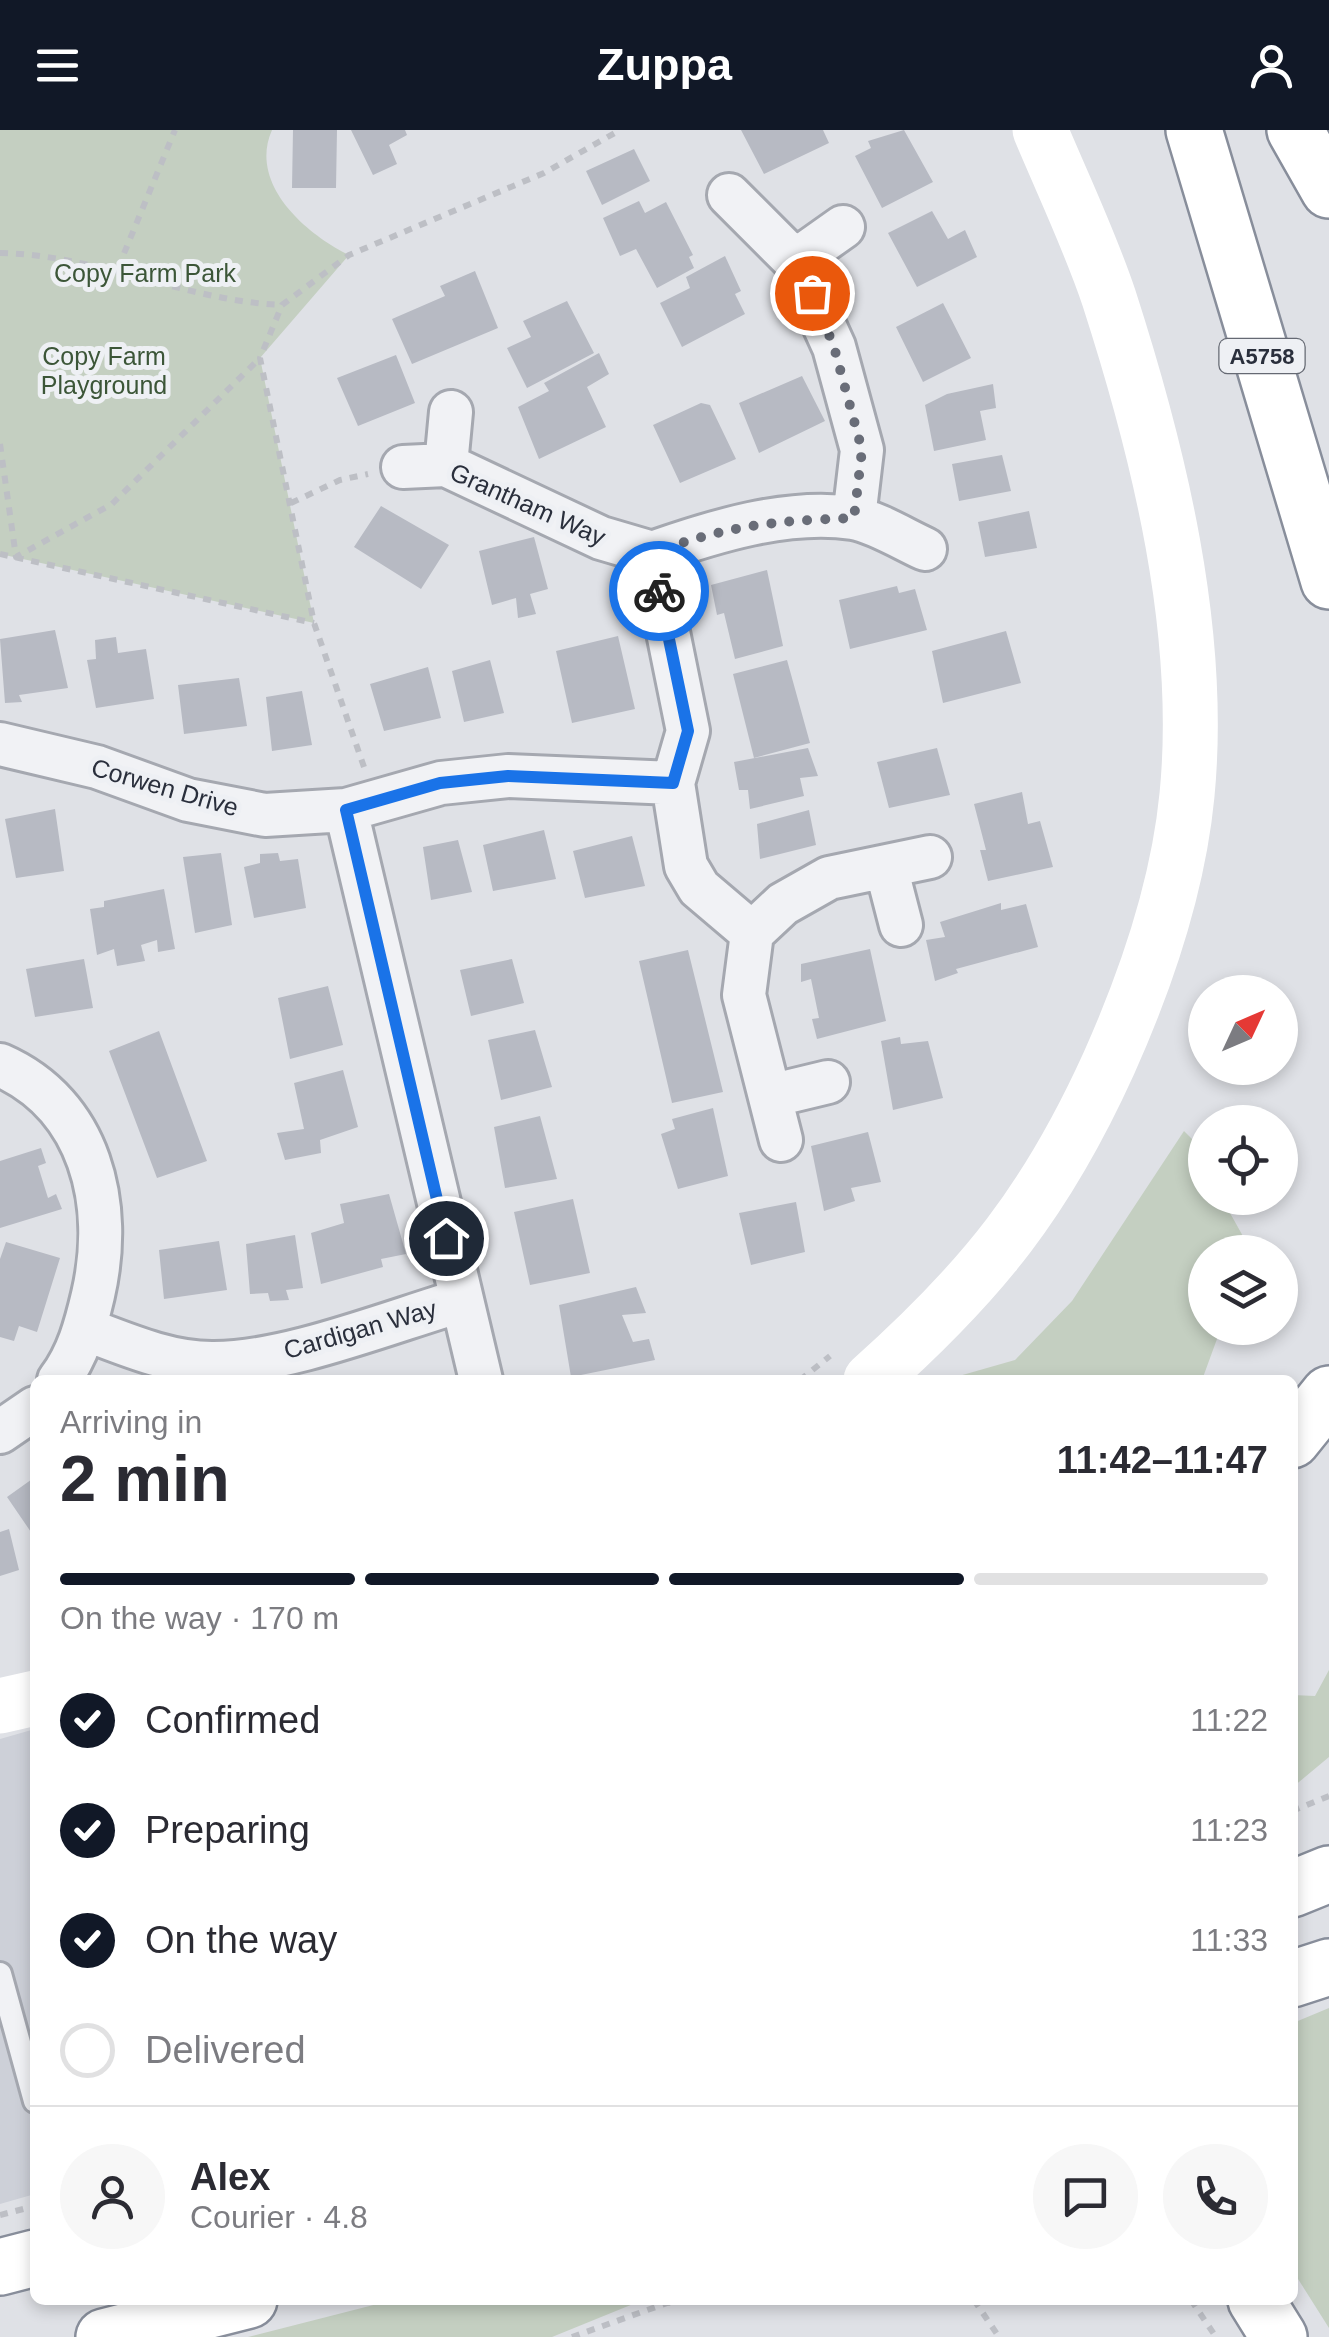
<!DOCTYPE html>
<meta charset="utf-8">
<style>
:root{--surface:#fff;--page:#f7f7f7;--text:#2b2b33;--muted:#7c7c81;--line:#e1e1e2;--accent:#111827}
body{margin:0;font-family:Helvetica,sans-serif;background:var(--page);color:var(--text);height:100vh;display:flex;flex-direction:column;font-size:38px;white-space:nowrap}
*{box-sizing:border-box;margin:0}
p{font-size:32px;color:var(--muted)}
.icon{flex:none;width:55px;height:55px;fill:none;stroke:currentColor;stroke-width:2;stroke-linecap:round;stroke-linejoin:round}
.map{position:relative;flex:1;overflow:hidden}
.details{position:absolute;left:30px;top:1245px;width:1268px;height:930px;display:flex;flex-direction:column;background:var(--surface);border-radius:15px;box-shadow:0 5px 15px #0003}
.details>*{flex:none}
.needle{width:65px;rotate:46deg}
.controls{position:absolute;left:1188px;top:845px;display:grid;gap:20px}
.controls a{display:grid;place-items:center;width:110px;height:110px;border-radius:50%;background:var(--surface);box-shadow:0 5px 15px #0003;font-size:50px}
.pin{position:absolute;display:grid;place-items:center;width:85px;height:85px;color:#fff;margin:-42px;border:5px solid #fff;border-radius:50%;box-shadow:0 2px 10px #0007}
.courier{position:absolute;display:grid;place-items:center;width:100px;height:100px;margin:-50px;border:8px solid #1a73e8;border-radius:50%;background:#fff;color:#222;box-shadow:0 2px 12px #0007}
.headline em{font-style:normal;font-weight:800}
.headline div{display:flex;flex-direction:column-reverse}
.headline{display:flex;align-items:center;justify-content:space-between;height:170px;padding:0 30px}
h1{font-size:65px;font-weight:800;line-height:75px}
.bar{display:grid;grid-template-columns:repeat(4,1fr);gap:15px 10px;align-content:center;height:120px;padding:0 30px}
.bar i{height:12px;border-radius:8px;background:var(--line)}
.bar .selected{background:var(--accent)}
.bar p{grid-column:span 4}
.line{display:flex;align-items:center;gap:25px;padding:0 30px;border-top:2px solid var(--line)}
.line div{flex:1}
.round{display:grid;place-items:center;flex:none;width:105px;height:105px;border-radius:52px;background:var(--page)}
ol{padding:0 30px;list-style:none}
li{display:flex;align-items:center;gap:30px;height:110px}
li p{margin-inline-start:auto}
li .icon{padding:10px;border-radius:50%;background:var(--accent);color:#fff;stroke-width:4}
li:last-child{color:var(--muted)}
li i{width:55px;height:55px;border:5px solid var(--line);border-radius:50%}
header{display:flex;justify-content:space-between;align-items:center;height:130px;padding:0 30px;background:var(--accent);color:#fff;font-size:45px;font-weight:800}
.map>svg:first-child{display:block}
.built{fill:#cdd0d8}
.green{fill:#c4cfc1}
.building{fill:#b7bac3}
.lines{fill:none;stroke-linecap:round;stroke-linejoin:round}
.service-casing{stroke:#a5a8b0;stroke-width:28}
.minor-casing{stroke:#a5a8b0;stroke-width:48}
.trunk-casing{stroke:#888e9b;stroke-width:60}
.path{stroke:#bdbfc5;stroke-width:6;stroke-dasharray:8 8;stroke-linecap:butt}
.service{stroke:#f1f2f5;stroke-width:22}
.minor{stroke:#f1f2f5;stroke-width:42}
.secondary{stroke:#fff;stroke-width:55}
.trunk{stroke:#fff;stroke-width:55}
.done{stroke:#696d78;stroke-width:10;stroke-dasharray:0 18}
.route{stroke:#1a73e8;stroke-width:12}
.labels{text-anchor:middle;stroke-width:10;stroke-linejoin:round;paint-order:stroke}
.shield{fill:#eef0f4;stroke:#656973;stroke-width:2.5}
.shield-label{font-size:22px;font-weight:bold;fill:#2a2f3c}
.park-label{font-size:25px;fill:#3c5638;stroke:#eef0f4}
.street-label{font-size:25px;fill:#2a2f3c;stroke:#eef0f4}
</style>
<header><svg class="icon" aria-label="menu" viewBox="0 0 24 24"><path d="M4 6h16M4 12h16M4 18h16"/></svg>Zuppa<svg class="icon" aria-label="person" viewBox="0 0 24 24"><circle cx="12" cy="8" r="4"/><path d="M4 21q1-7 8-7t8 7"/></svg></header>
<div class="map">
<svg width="1329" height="2207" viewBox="0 0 1329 2207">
<rect width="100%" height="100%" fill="#dfe1e6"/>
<!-- built -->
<path class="built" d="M35,1599V2064L0,2074V1609Z"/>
<!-- green -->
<path class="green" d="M0,0H272C248,54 306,104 349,125L260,228L314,493L0,424Z
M1184,1001L1205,1022V1068H1230V1083L1249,1117L1247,1122H1205V1198H1221L1202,1250H945L1015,1230L1072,1171Z
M1329,1540V1627L1293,1657V1565L1315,1566Z
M1329,1878V2198L1293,2141V1893Z
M393,2170H643L552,2207H248Z"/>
<!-- building -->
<path class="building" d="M293,0H337L336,58H292Z
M351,0H405L407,5L389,15L397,34L373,45Z
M741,0H823L829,13L764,44Z
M904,0L933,52L882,78L855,26L871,18L868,11Z
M634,19L650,51L602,75L586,41Z
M639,71L645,83L666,72L693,125L689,127L694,138L657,158L636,119L620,126L603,88Z
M932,81L948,109L965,100L977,127L917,157L888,103Z
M725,126L741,161L735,164L745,184L682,217L660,173L690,158L686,147Z
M475,141L498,198L412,234L392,189L445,166L440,156Z
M567,171L594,223L527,258L507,218L531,207L523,191Z
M943,173L971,228L923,252L896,197Z
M599,223L609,244L587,257L606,297L539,329L518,277L549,261L544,253Z
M396,225L415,273L358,296L337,248Z
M802,246L825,291L759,323L739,273Z
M993,254L996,278L980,281L986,310L934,321L925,275L947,264Z
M701,273L710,275L736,329L680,353L653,295Z
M1002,325L1011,361L959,371L952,334Z
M381,376L449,415L421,459L354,417Z
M1029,381L1037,418L985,427L978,392Z
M534,407L548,459L530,464L536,484L518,488L516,468L492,475L479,421Z
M767,440L783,516L735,529L724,483L717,485L711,455Z
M897,456L899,463L915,459L927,500L850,519L839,470Z
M55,500L68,558L19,565L22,572L5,573L0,509Z
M1006,501L1021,553L943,573L932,521Z
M618,506L635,579L572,593L556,521Z
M116,507L118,523L146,519L154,569L96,578L87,530L96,529L95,510Z
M490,530L504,583L464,592L452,541Z
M787,530L810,613L754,628L733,544Z
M428,537L441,588L384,601L370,554Z
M239,548L247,596L184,604L178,555Z
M302,561L312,615L272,621L266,567Z
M808,618L818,646L800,648L804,666L750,679L748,660H739L734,632Z
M937,618L950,665L889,678L877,632Z
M1022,662L1028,694L1040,691L1053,737L988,751L980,720H986L974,674Z
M55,679L64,741L16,748L5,689Z
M809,680L816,715L760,729L757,694Z
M544,700L556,749L493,761L483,715Z
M632,706L645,756L585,768L573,721Z
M458,710L472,762L431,770L423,717Z
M221,723L232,795L195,803L183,727Z
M278,723L280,731L298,729L306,778L254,788L244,737L260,733V724Z
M164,759L175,819L158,822L157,810L141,815L145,831L117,836L114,819L97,825L90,779L104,777V771Z
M1001,773V780L1026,774L1038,817L956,839L958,843L935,851L926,810L945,807L940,792Z
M870,819L886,891L817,909L812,889L819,888L811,849L801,852V834Z
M688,820L723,962L672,973L639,831Z
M84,829L93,878L35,887L26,839Z
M512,829L524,873L471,886L460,840Z
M328,856L343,915L290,929L278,868Z
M535,900L552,957L501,970L488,910Z
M159,901L207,1031L157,1048L109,921Z
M900,907L901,914L928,911L943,968L893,980L881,911Z
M343,940L358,997L320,1010L321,1023L285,1030L277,1003L304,999L294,953Z
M713,978L728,1046L678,1059L661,1004L675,999L672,989Z
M540,986L557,1049L505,1058L494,997Z
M868,1002L881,1052L851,1058L855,1071L824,1081L811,1016Z
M41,1018L46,1033L38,1036L48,1068L56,1064L62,1079L0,1098V1031Z
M389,1064L406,1124L381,1129L383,1137L321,1154L311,1103L344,1093L340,1074Z
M573,1069L590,1143L530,1155L514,1082Z
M796,1072L805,1122L751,1135L739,1083Z
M295,1105L303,1158L286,1160L289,1170L270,1171L268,1163L250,1164L246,1114Z
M219,1111L227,1160L164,1169L159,1120Z
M6,1112L60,1128L37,1202L19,1196L14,1211L0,1207V1129Z
M636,1157L646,1183L622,1185L633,1212L649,1209L655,1230L571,1247L559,1175Z
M35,1347V1408L7,1367Z
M9,1399L19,1440L0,1446V1402Z"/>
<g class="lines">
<defs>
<path id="service" d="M0,1844L35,1971"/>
<path id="minor" d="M729,65L795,131L834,217L862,320L854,388
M795,131L843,97
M446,335L451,282
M403,337L446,335L601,408L652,423
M652,423L688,601L673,653L686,736L699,758L752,803
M652,423C712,402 788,378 853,388C876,392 903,409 925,419
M0,614L97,637L188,670L265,685L346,680L481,1250
M346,680L441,653L508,646L673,653
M886,737L901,795
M0,935C91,975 114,1074 93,1165C86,1195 78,1225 59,1250
M770,966L828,952
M781,1010L744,865L752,803L783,774L829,748L930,727
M85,1199C125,1214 168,1233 212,1233C284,1234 389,1192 460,1171
M0,1302L35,1278"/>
<path id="trunk" d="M1194,0L1329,451
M1295,0L1329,60
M1292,1310L1329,1264
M1292,1759L1329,1744
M1292,1849L1329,1837
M0,2137L35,2128
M1256,2170L1279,2207
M104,2207L249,2170"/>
</defs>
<!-- service casing -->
<use href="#service" class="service-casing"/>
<!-- minor casing -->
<use href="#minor" class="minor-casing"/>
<!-- trunk casing -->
<use href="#trunk" class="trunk-casing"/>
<!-- path -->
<path class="path" d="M0,123C99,125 186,171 282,175
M118,138L175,0
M0,314L16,427L112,374L260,228
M291,373L340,350L368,344
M0,424L314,493
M364,637L314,493L260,228L282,175L349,125L544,43L620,0
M800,1250L830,1226
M1292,1681L1329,1666
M0,2085L35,2076
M974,2170L999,2207
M1191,2170L1216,2207
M572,2207L667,2173L702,2170"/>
<!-- service -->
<use href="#service" class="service"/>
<!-- minor -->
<use href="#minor" class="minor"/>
<!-- secondary -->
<path class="secondary" d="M871,1250C983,1150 1047,1070 1109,933C1147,848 1178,758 1187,665C1203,501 1159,323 1109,168C1090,111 1063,55 1040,0
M0,1576L35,1568"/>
<!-- trunk -->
<use href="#trunk" class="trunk"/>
</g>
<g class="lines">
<!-- done -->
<path class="done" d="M659,461L652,423C730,395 772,391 854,388L862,320L834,217L812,163"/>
<!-- route -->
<path class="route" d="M446,1108L346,680L440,653L508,646L673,653L688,601L659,461"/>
</g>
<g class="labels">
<!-- shield labels -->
<rect class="shield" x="1219.5" y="209" width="85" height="34" rx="8"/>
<g class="shield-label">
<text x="1262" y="234">A5758</text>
</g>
<!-- park labels -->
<g class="park-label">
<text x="145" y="152">Copy Farm Park</text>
<text x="104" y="235">Copy Farm<tspan x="104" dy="29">Playground</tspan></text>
</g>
<!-- street labels -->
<g class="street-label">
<text transform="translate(528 374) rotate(24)" y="9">Grantham Way</text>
<text transform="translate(165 657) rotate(16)" y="9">Corwen Drive</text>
<text transform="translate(360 1199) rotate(-16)" y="9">Cardigan Way</text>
</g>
</g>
</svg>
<div class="controls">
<a><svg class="needle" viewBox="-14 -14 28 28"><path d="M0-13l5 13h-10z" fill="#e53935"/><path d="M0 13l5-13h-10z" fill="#7c7c81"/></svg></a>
<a><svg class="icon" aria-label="locate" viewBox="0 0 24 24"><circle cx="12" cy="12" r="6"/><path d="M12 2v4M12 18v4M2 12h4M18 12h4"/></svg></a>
<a><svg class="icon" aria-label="layers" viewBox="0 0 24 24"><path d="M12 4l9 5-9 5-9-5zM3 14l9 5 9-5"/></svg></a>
</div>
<div class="pin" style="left:812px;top:163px;background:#ea580c"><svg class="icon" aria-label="bag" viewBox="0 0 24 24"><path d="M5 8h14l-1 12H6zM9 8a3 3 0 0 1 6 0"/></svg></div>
<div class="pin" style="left:446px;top:1108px;background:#1f2937"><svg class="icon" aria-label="home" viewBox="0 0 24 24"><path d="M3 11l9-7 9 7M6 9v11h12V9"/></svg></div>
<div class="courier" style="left:659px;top:461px"><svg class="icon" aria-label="bike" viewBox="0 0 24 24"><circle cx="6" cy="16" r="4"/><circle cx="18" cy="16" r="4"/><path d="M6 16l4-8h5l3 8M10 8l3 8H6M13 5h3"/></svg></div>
<section class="details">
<div class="headline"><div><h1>2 min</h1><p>Arriving in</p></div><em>11:42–11:47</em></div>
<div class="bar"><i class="selected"></i><i class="selected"></i><i class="selected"></i><i></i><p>On the way · 170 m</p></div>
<ol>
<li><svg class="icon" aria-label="check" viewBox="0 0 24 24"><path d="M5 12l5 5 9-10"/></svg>Confirmed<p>11:22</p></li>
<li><svg class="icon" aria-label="check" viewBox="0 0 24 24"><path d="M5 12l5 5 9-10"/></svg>Preparing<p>11:23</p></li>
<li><svg class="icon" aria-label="check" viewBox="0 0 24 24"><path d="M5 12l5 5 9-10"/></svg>On the way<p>11:33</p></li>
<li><i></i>Delivered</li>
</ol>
<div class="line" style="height:180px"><a class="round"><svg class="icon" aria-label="person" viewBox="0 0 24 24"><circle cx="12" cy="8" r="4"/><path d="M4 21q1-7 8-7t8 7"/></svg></a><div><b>Alex</b><p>Courier · 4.8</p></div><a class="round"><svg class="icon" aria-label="chat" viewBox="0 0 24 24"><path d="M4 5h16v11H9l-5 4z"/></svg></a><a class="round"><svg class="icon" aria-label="phone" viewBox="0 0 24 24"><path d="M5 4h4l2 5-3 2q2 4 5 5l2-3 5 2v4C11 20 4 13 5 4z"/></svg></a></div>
</section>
</div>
